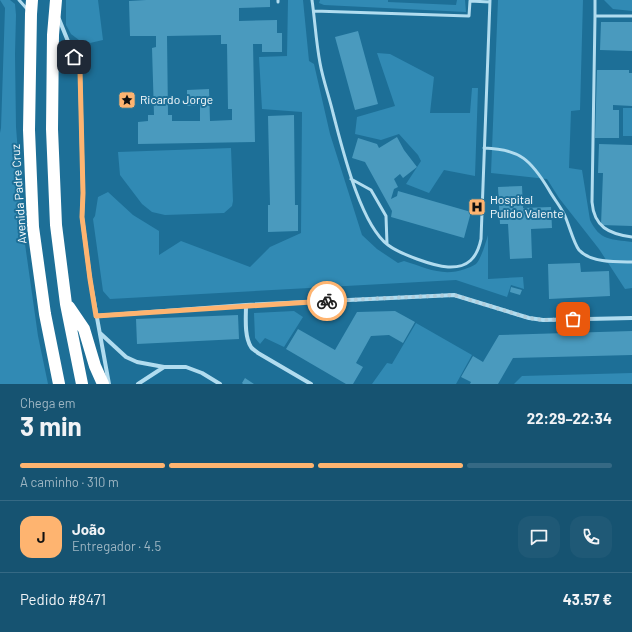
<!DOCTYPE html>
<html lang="pt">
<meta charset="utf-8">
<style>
:root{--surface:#165371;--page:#1f5976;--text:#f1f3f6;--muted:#9eb6c3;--line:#356984;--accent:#feb470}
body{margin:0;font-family:Barlow,sans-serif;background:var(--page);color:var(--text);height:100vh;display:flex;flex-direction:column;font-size:15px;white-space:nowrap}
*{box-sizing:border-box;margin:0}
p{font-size:13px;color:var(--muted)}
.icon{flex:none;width:22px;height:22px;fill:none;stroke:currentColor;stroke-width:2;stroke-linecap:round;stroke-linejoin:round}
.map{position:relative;height:384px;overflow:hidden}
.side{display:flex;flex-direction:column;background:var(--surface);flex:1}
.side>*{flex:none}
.pin{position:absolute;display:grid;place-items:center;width:34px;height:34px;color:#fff;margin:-17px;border-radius:8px;box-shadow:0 2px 6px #0006}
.courier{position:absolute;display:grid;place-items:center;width:40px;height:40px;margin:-20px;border:3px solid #feb470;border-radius:50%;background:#fff;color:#222;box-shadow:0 1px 5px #0007}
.head em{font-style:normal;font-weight:700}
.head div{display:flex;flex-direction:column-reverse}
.head{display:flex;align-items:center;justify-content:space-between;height:68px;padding:0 20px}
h1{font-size:26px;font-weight:700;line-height:30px}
.bar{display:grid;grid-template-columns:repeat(4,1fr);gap:6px 4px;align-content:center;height:48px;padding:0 20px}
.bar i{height:5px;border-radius:3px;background:var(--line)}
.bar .on{background:var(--accent)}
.bar p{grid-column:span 4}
.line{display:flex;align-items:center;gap:10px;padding:0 20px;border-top:1px solid var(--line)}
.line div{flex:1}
.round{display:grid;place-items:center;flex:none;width:42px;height:42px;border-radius:12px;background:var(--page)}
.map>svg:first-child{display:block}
.green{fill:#318ab4}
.building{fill:#4a9abe;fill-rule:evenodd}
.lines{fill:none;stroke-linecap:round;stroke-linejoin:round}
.lane{stroke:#b1dcef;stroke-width:3}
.street{stroke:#b1dcef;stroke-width:4}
.highway{stroke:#fff;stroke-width:12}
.done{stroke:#b0cddb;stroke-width:4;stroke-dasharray:0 7.2}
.route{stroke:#feb470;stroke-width:5}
.labels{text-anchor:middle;stroke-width:4;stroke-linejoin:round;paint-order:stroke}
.poi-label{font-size:12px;fill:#fff;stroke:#1d6f97;text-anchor:start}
.street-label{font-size:12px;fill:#fff;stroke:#1d6f97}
</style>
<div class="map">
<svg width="632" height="384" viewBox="0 0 632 384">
<rect width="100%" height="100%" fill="#1d6f97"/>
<!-- green -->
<path class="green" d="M0,0H10L15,4L16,15L15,54L16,127L25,244L38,336L48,384H0V133L1,128L5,8Z
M66,0H98L103,40L90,43L79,40L71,34L66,25Z
M288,0H303L309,61L314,64L330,134L362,235L377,249L398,263L404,261C427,268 442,277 465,269C468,268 473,266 476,264C481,259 486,242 488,235V279L523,277L524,289L511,285L507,297L456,280L110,299L103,291L93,219L95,216L98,197L108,192L133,215L159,231V255L181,241L250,267L270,247L301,233L302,112L262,109L259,57L287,56Z
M320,0H388V2L456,5L457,0H465L466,12L324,5L319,3Z
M498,0H583L580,110L571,111L569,168L582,170L590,220C600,241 611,239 632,242V288L625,289L599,249L559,198L547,179L491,173Z
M604,0H632V11L613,9Z
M377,53L390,54L434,77L430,113H470L472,88H478L475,176L444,170L429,193L406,184L421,161L418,155L399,134L381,140L355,134L357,117L395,106Z
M623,108H632V136H623Z
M231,148L233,201L232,206L224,213L165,215L152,212L142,204L120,175L118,152Z
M294,311L303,317L284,347L265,338L260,344L255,338L254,313Z
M416,323L472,355L456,384H372L387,363L392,364Z
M632,373V384H514L522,376Z"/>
<!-- building -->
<path class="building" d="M146,0H270V7L239,8V21L277,20V33H282V52H262V44H253L255,142L138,144V122L148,121V115H154L152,48L156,47V36H130L129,1ZM221,35V44H227L228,109H232V120L210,121L209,89L187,90V106L200,105V121H172V115H168L167,36Z
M601,22H632V51L600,50Z
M358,31L378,104L355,110L335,37Z
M597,70H629V73H632V106L613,105V110H619V138H595Z
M294,115L295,205H298V231L268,232V205H270L268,116Z
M397,137L404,150L417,167L403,178L400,174L394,179L398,187L394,189L391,199L397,196L398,191L471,212L464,238L391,217L392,211L365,162L352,158L358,138L377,144L379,148Z
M599,144L632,145V226L601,225L603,173H598Z
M522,186L523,208L551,207L552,228L531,229L532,258L510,259L508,224H500L498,187Z
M580,263L581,272L609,271L610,296L549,299L548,264Z
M511,287L522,290L520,295L510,292Z
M395,311L415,322L403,343L389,335L371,336L356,363L363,367L353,384H346L286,349L298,329L335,350L357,312Z
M238,315L239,339L137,344L136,319Z
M632,331V355L513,358L498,384H470L471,382L461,377L473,356L483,362L499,335Z
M245,378L254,384H243L242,383Z"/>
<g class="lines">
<!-- lane -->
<path class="lane" d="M19,0L27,9
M312,0C315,21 316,42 320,63C323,80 329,96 333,113C342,147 360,224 388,245C400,254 433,266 448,267C468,268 477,258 481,239L490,0
M595,0V16
M278,2V0
M314,11L469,16L470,1L490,2
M632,16H595L592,202C594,227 609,234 632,237
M484,148C520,149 531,160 549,190C554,199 561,207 565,216C569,225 574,244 579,250C591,263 617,262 632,262
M351,179L371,190L386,216L387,244"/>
<!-- street -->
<path class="street" d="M59,19L80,71L83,193L82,217L90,279L109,384
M246,305C246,317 244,336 251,347C252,349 256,351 258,353L311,384
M96,316L246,305L454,295L529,318L543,320L632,318
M100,333L126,357L137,362L164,367H186L202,373L220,384
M138,384L164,367"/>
<!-- highway -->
<path class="highway" d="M32,0L31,14L29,130L33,227L45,314L59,384
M56,0L53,35L52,129L56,225L66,304L82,384
M69,307L84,329L95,366L103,384"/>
</g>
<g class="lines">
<!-- done -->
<path class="done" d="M327,301L454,295L529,318L543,320L573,319"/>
<!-- route -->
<path class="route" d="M74,57L80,71L83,193L82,217L90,279L96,316L327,301"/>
</g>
<!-- icons -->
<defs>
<symbol id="sight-square" viewBox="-11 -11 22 22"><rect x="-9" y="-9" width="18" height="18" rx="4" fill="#feb470" stroke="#1d6f97"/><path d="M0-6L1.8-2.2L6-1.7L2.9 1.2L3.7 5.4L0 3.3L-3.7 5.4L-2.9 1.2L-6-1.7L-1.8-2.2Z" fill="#111"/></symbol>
<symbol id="hospital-square" viewBox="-11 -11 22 22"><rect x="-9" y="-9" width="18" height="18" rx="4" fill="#feb470" stroke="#1d6f97"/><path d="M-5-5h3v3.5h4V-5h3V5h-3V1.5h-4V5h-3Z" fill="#111"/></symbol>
</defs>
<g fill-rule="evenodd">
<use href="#sight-square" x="117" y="90" width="20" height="20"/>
<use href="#hospital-square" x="467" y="197" width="20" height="20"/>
</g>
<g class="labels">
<!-- poi labels -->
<g class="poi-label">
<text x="140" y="104">Ricardo Jorge</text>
<text x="490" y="204">Hospital<tspan x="490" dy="14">Pulido Valente</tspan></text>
</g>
<!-- street labels -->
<g class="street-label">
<text transform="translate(19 194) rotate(-94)" y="4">Avenida Padre Cruz</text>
</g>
</g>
</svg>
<div class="pin" style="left:573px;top:319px;background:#ea580c"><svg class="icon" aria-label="bag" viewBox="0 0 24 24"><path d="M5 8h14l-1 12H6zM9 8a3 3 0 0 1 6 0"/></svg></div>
<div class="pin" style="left:74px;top:57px;background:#1f2937"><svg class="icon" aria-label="home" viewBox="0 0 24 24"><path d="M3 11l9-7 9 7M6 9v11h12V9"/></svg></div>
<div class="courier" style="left:327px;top:301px"><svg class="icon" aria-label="bike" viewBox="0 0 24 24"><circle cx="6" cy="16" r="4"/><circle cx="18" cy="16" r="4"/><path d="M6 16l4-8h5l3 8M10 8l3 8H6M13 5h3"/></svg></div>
</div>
<section class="side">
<div class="head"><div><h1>3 min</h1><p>Chega em</p></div><em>22:29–22:34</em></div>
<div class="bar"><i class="on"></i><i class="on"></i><i class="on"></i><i></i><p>A caminho · 310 m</p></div>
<div class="line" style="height:72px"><b class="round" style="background:var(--accent);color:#111">J</b><div><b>João</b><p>Entregador · 4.5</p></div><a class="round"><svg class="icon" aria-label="chat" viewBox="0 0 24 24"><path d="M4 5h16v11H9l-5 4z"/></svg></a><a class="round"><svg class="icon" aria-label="phone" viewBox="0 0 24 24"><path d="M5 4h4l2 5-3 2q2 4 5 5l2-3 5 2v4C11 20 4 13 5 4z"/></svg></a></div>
<div class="line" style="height:52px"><div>Pedido #8471</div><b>43.57 €</b></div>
</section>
